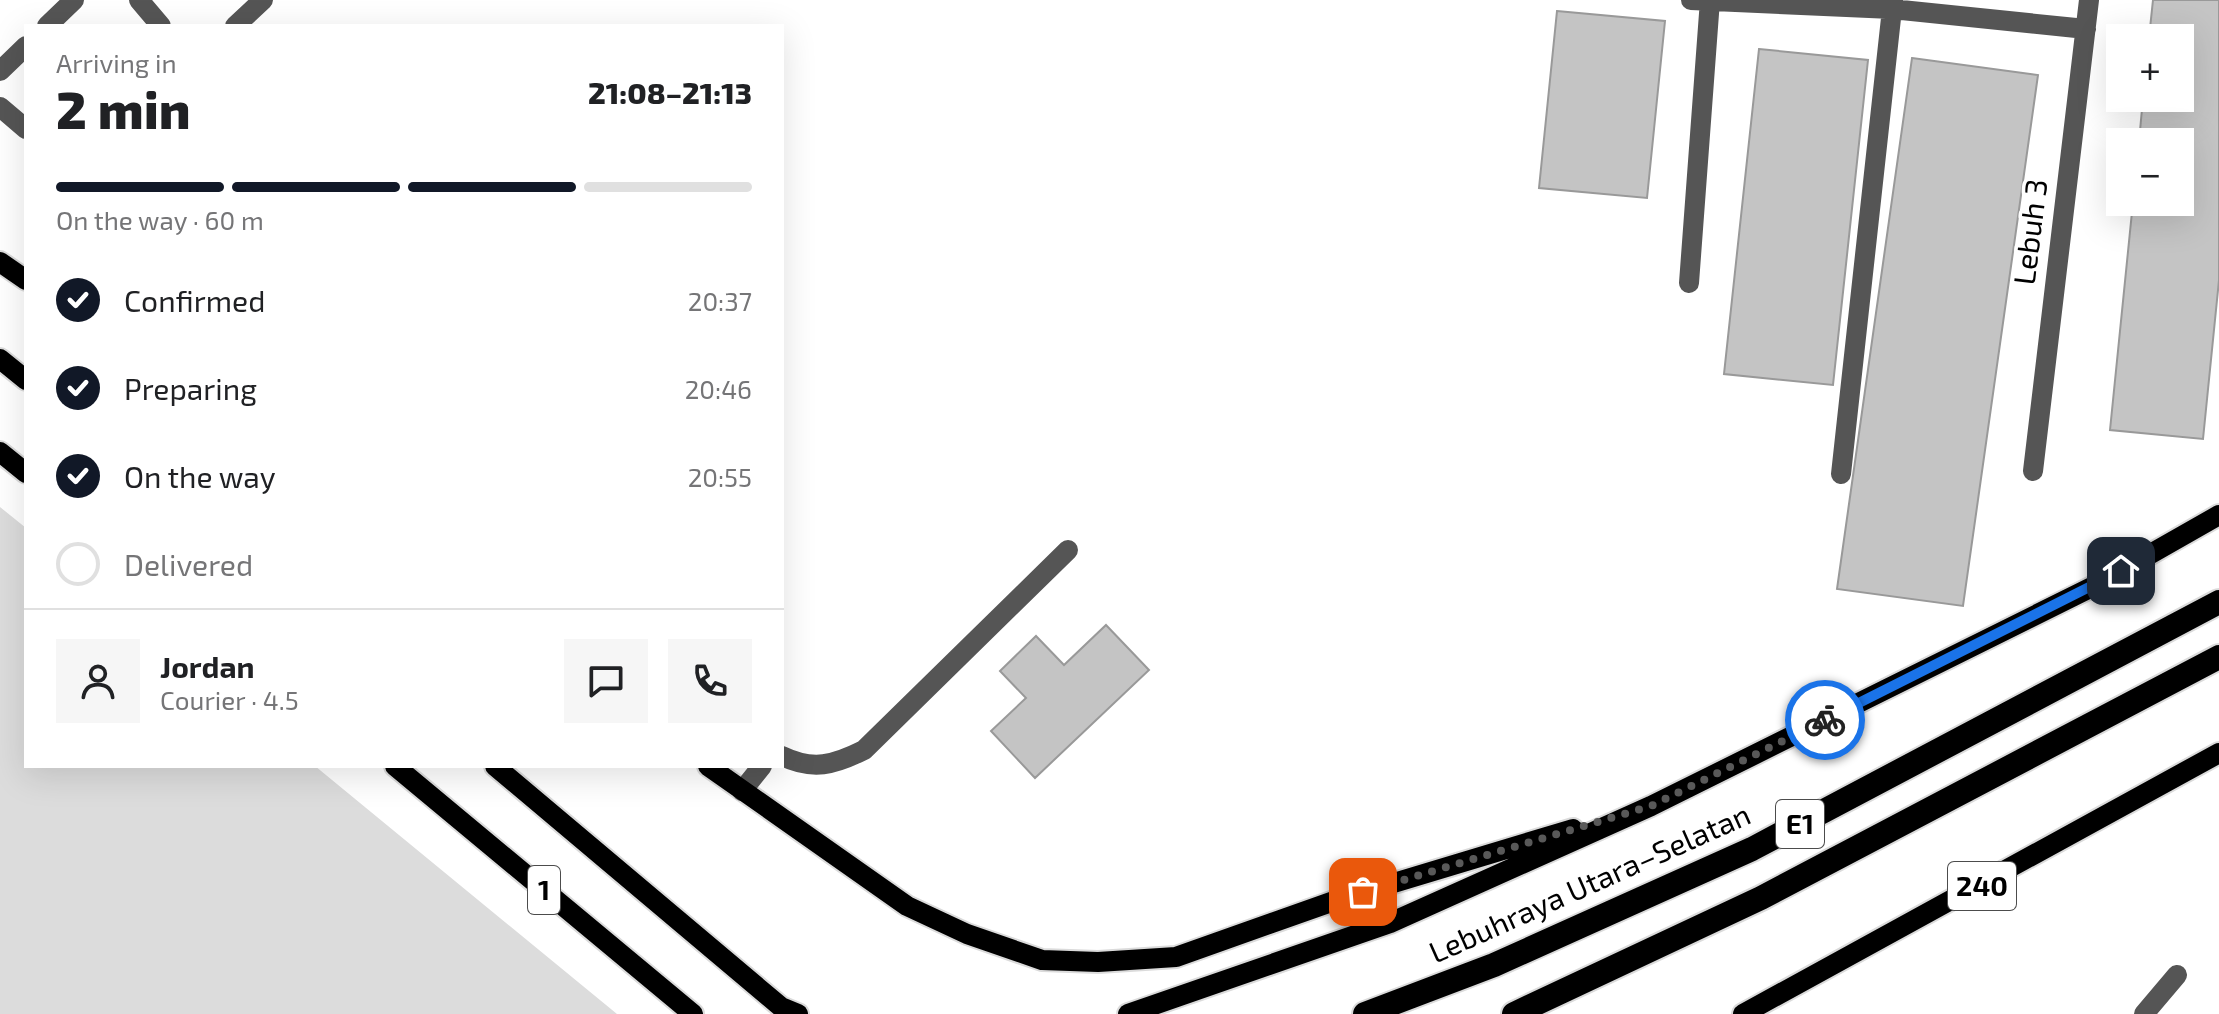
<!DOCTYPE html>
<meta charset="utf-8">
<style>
:root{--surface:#fff;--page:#f6f6f6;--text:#202124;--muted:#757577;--line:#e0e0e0;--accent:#111827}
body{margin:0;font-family:"Exo 2",sans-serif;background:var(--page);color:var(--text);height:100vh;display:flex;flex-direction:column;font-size:30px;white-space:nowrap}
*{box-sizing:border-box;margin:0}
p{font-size:26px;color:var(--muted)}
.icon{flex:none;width:44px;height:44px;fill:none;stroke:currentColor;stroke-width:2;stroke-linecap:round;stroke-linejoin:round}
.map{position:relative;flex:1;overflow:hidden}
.details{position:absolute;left:24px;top:24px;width:760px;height:744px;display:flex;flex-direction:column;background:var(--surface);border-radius:0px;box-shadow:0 8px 32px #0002}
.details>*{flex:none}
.tools{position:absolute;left:2106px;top:24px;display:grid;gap:16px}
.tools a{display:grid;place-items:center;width:88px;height:88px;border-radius:0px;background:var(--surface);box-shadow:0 8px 32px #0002;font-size:40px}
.pin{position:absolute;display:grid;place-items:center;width:68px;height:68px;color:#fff;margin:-34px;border-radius:16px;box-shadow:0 4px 12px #0006}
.courier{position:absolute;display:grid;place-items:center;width:80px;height:80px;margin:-40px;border:6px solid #1a73e8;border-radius:50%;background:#fff;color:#222;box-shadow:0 2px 10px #0007}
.headline em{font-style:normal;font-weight:800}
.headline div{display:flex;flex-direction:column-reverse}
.headline{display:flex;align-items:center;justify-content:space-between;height:136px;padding:0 32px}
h1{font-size:52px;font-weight:800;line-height:60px}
.bar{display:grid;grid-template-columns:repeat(4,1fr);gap:12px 8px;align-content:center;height:96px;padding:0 32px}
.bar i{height:10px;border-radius:6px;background:var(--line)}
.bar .active{background:var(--accent)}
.bar p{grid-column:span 4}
.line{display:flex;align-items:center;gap:20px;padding:0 32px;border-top:2px solid var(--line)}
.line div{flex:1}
.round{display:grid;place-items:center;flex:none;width:84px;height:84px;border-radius:0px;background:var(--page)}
ol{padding:0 32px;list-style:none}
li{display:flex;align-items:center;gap:24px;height:88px}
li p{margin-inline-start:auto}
li .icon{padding:8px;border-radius:50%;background:var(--accent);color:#fff;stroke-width:4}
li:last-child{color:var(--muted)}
li i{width:44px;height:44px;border:4px solid var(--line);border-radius:50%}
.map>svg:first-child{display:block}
.green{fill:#dcdcdc}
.building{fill:#c4c4c4;stroke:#999;stroke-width:2}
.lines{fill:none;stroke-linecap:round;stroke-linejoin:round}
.major-casing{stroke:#dbdbdb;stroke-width:24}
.highway-casing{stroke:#dbdbdb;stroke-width:28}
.minor{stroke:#555;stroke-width:20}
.major{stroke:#000;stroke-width:20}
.highway{stroke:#000;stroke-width:24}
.done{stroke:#595959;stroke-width:8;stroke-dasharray:0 14.4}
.route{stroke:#1a73e8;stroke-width:10}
.labels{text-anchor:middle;stroke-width:7;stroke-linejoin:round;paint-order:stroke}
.shield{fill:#fff;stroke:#4c4c4c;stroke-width:2}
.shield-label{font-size:28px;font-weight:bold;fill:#000}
.street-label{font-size:30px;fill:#000;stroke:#fff}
</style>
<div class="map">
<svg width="2219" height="1014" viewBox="0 0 2219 1014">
<rect width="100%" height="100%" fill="#fff"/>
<!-- green -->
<path class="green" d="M0,507L26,528V766H315L617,1014H0Z"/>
<!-- building -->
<path class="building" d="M2153,0H2219V280L2203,439L2110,430L2133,202H2180V142H2139L2143,98H2180V38H2149Z
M1557,11L1665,21L1647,198L1539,188Z
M1759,49L1868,60L1833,385L1724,374Z
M1912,58L2038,75L1963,606L1837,589Z
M1106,625L1149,670L1035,778L991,731L1026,698L1000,671L1036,636L1064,665Z"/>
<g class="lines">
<defs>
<path id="major" d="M0,262L26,280
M0,359L26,380
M0,452L26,473
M395,766L693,1014
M495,766L781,1007L798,1014
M708,766L907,906L967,934L1042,960L1098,962L1176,957L1334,901L1573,829
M1128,1014L1390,923L1651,806L2096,585L2219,515
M1743,1014L2219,753"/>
<path id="highway" d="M1365,1014L1494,965L1752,849L2219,602
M1514,1014L1761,898L2219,657"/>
</defs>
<!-- major casing -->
<use href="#major" class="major-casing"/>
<!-- highway casing -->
<use href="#highway" class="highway-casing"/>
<!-- minor -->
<path class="minor" d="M139,0L161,26
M1691,0L1892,9L2086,29
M47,26L74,0
M235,26L263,0
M0,71L26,46
M0,107L26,129
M1689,283L1710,0
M2033,471L2089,0
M1841,474L1893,0
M782,756C813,771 834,765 864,750L1068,550
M742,791L762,766
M2144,1014L2177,975"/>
<!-- major -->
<use href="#major" class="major"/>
<!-- highway -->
<use href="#highway" class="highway"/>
</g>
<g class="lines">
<!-- done -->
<path class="done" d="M1363,892L1651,806L1825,720"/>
<!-- route -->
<path class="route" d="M1825,720L2121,571"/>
</g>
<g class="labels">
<!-- shield labels -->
<g class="shield">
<rect x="1776" y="800" width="48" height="48" rx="6"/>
<rect x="1948" y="862" width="68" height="48" rx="6"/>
<rect x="528" y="866" width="32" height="48" rx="6"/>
</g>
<g class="shield-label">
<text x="1800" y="834">E1</text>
<text x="1982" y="896">240</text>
<text x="544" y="900">1</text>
</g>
<!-- street labels -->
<g class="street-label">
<text transform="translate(2031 232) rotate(-83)" y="10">Lebuh 3</text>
<text transform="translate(1590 884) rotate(-24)" y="10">Lebuhraya Utara–Selatan</text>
</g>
</g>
</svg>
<div class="tools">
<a>+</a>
<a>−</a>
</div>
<div class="pin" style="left:1363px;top:892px;background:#ea580c"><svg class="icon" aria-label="bag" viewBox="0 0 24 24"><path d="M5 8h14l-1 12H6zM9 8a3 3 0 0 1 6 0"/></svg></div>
<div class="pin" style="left:2121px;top:571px;background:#1f2937"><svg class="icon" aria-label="home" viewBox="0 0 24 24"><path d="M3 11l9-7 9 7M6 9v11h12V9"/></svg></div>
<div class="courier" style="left:1825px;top:720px"><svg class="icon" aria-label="bike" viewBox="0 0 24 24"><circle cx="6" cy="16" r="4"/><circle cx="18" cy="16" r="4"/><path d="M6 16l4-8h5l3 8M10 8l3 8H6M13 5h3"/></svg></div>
<section class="details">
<div class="headline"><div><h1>2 min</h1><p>Arriving in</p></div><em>21:08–21:13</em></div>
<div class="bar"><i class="active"></i><i class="active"></i><i class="active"></i><i></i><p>On the way · 60 m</p></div>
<ol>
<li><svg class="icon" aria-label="check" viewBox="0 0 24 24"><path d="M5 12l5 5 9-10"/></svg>Confirmed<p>20:37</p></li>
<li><svg class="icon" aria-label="check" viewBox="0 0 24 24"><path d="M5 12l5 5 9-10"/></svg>Preparing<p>20:46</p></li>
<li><svg class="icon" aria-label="check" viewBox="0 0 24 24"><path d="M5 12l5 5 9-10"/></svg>On the way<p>20:55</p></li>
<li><i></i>Delivered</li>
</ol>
<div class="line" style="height:144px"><a class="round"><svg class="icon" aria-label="person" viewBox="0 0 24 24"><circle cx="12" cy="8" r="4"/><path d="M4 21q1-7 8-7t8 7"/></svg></a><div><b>Jordan</b><p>Courier · 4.5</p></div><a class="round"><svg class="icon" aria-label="chat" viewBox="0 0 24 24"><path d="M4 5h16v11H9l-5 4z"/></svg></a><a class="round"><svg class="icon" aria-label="phone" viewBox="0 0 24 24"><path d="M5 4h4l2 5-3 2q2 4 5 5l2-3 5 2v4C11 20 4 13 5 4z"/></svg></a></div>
</section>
</div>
